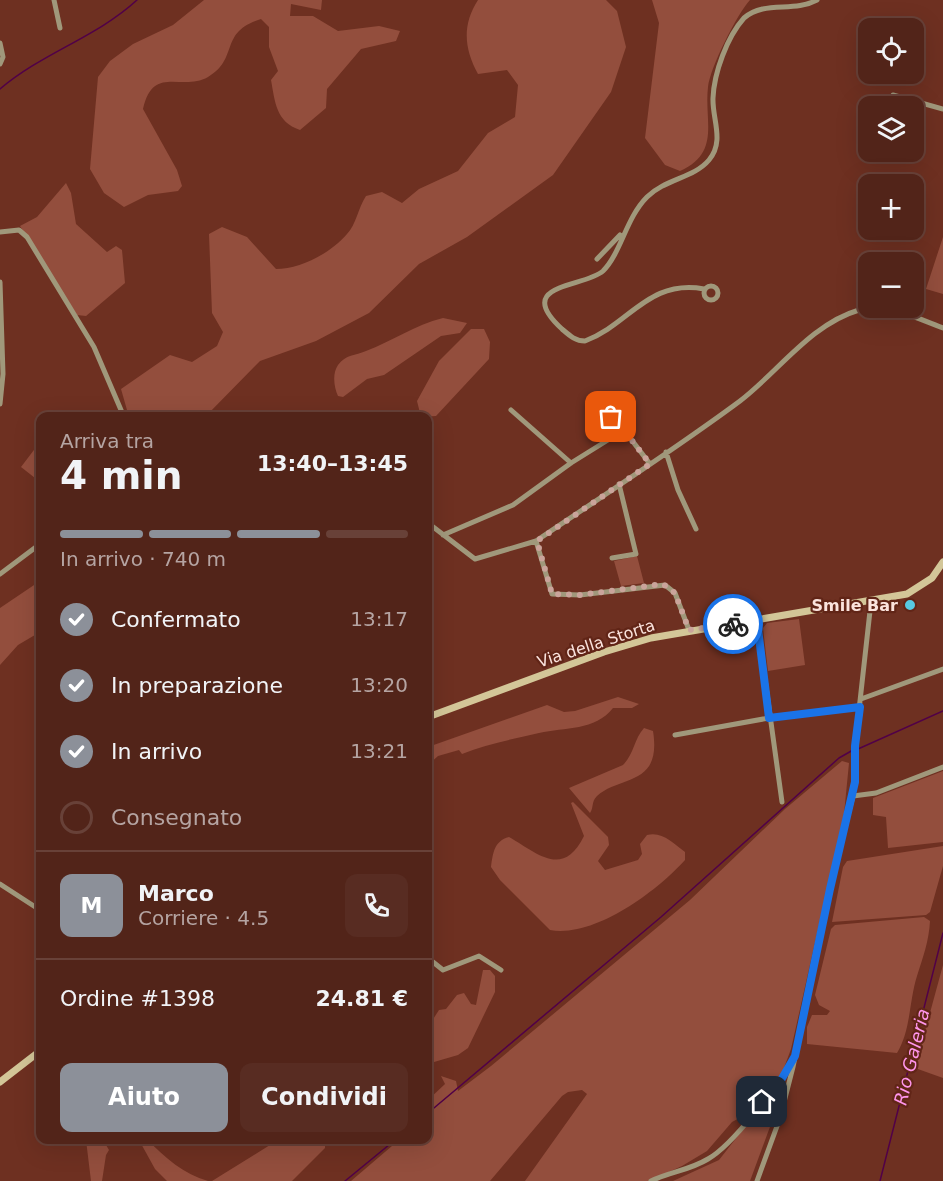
<!DOCTYPE html>
<html lang="it">
<meta charset="utf-8">
<style>
:root{--surface:#522419;--page:#582c22;--text:#f1f3f6;--muted:#b5a4a2;--line:#684138;--accent:#8c9099}
body{margin:0;font-family:"DejaVu Sans",sans-serif;background:var(--page);color:var(--text);height:100vh;display:flex;flex-direction:column;font-size:22px;white-space:nowrap}
*{box-sizing:border-box;margin:0}
p{font-size:20px;color:var(--muted)}
.icon{flex:none;width:33px;height:33px;fill:none;stroke:currentColor;stroke-width:2;stroke-linecap:round;stroke-linejoin:round}
.map{position:relative;flex:1;overflow:hidden}
.sheet{position:absolute;left:36px;top:412px;width:396px;height:732px;display:flex;flex-direction:column;background:var(--surface);border-radius:12px;box-shadow:0 6px 24px #0002,0 0 0 2px var(--line)}
.sheet>*{flex:none}
.tools{position:absolute;left:858px;top:18px;display:grid;gap:12px}
.tools a{display:grid;place-items:center;width:66px;height:66px;border-radius:12px;background:var(--surface);box-shadow:0 6px 24px #0002,0 0 0 2px var(--line);font-size:30px}
.pin{position:absolute;display:grid;place-items:center;width:51px;height:51px;color:#fff;margin:-26px;border-radius:12px;box-shadow:0 3px 9px #0006}
.courier{position:absolute;display:grid;place-items:center;width:60px;height:60px;margin:-30px;border:4px solid #1a73e8;border-radius:50%;background:#fff;color:#222;box-shadow:0 2px 8px #0007}
.headline em{font-style:normal;font-weight:700}
.headline div{display:flex;flex-direction:column-reverse}
.headline{display:flex;align-items:center;justify-content:space-between;height:102px;padding:0 24px}
h1{font-size:39px;font-weight:700;line-height:45px}
.bar{display:grid;grid-template-columns:repeat(4,1fr);gap:9px 6px;align-content:center;height:72px;padding:0 24px}
.bar i{height:8px;border-radius:4px;background:var(--line)}
.bar .selected{background:var(--accent)}
.bar p{grid-column:span 4}
.line{display:flex;align-items:center;gap:15px;padding:0 24px;border-top:2px solid var(--line)}
.line div{flex:1}
.round{display:grid;place-items:center;flex:none;width:63px;height:63px;border-radius:12px;background:var(--page)}
ol{padding:0 24px;list-style:none}
li{display:flex;align-items:center;gap:18px;height:66px}
li p{margin-inline-start:auto}
li .icon{padding:6px;border-radius:50%;background:var(--accent);color:#fff;stroke-width:4}
li:last-child{color:var(--muted)}
li i{width:33px;height:33px;border:3px solid var(--line);border-radius:50%}
.button{display:flex;gap:12px;margin-top:auto;padding:12px 24px}
.button a{flex:1;height:69px;border-radius:12px;background:var(--accent);color:#fff;font-size:24px;font-weight:700;line-height:69px;text-align:center}
.button a+a{background:var(--page);color:var(--text)}
.map>svg:first-child{display:block}
.green{fill:#934e3d}
.lines{fill:none;stroke-linecap:round;stroke-linejoin:round}
.stream{stroke:#510048;stroke-width:1.5}
.minor{stroke:#a0987b;stroke-width:5}
.secondary{stroke:#d3c698;stroke-width:7}
.done{stroke:#caa49b;stroke-width:6;stroke-dasharray:0 10.8}
.route{stroke:#1a73e8;stroke-width:8}
.poi-dot{fill:#57c9e2;stroke:#612517;stroke-width:2}
.labels{text-anchor:middle;stroke-width:4.5;stroke-linejoin:round;paint-order:stroke}
.poi-label{font-size:16px;font-weight:bold;fill:#fbe3dd;stroke:#612517;text-anchor:end}
.street-label{font-size:16px;fill:#fbe3dd;stroke:#612517}
.water-label{font-size:18px;font-style:italic;fill:#ff95eb;stroke:#612517}
</style>
<div class="map">
<svg width="943" height="1181" viewBox="0 0 943 1181">
<rect width="100%" height="100%" fill="#6e3021"/>
<!-- green -->
<path class="green" d="M204,0H322L321,10L291,4L290,16H313L338,31L379,26L400,31L396,41L361,49L327,89L326,108L300,130C276,122 275,102 271,80L278,71L269,47V27L261,19C218,32 240,58 208,77C182,92 153,64 143,109L177,170L182,186L178,191L148,195L124,207L104,193L90,169L98,77L110,61L133,44L173,25Z
M478,0H606L617,11L626,47L611,92L553,175L467,237L419,264L369,313L316,341L260,361L205,417H129L121,389L170,355L192,362L217,346L223,332L212,313L209,234L222,227L247,237L276,269C300,269 331,253 347,234C356,225 358,208 366,196L382,192L402,203L419,189L458,171L488,133L515,117L518,85L507,70L478,74C464,48 462,25 478,0Z
M652,0H750C737,14 710,68 708,87C704,122 721,152 680,171L665,165L645,138L659,23Z
M66,183L71,193L76,224L107,252L116,246L122,250L125,283L86,316L77,315L20,226L37,217Z
M943,237V294L926,289Z
M443,318L467,323L460,333L441,336L384,375L367,379L343,397L338,396C334,387 332,374 338,365C346,354 355,356 366,351C393,341 414,325 443,318Z
M471,329H484L490,342L489,359L436,416L421,417L417,401L439,361Z
M40,442V471L35,478L21,467Z
M637,556L644,583L621,586L614,561Z
M40,581V632L18,645L0,665V608Z
M799,619L805,665L768,671L763,628L767,623Z
M618,697L639,704L632,708H613C595,731 565,727 539,733C514,739 486,744 462,754L459,750L438,756L428,765V747L547,705L564,712L575,711Z
M644,728L653,731C662,787 620,775 597,796C591,802 594,807 590,813L569,788L623,765C634,754 634,739 644,728Z
M842,761L849,763L844,814L791,1049L781,1076L760,1095L745,1115L732,1122L707,1151L682,1166L649,1181H525L587,1094L582,1090L568,1092L562,1096L490,1181H351L399,1140H428V1120L433,1116H428V1100L445,1084L441,1076L456,1081L458,1091L491,1066L690,900L785,809Z
M943,771V842L888,848L886,817L873,815V798Z
M573,802L608,837L609,845L598,861L605,870L638,860L642,854L640,844L647,835C662,831 673,843 685,852V860C657,891 595,938 550,930L500,880L491,867C493,853 494,841 509,837C537,853 563,879 584,836L571,803Z
M943,846V866L930,912L926,915L832,922L843,867L847,861Z
M924,917L930,921C929,941 923,957 917,976C909,1001 911,1030 897,1053L807,1044V1027L812,1015H827L830,1011L819,1005L815,995L831,929L835,925Z
M943,965V1078L915,1068Z
M483,970H490L495,976V992L468,1048L458,1055L434,1062L428,1071V1027L439,1010L446,1009L457,995L464,993L471,1004L476,1005Z
M782,1080L785,1086L750,1181H673L719,1160Z
M86,1140H103L109,1150L106,1155L102,1181H91Z
M139,1140H148C165,1158 184,1174 208,1181H167L155,1169Z
M278,1140H325V1148L292,1181H212Z"/>
<g class="lines">
<!-- stream -->
<path class="stream" d="M0,89C42,53 97,37 137,0
M858,749L943,711
M428,1113L661,917L839,758L853,750
M345,1181L395,1140
M880,1181L943,933"/>
<!-- minor -->
<path class="minor" d="M54,0L60,28
M0,43L3,57L0,64
M893,95L943,109
M0,232L19,230L27,237L94,347L124,417
M597,259L620,235
M0,282L3,374L0,404
M704 293a7 7 0 1 1 14 0a7 7 0 1 1-14 0Z
M704,289C648,279 630,324 585,341C575,341 569,335 562,329C512,283 584,288 603,271C621,253 626,218 647,197C665,179 694,178 709,160C725,141 712,119 713,98C714,73 727,37 744,18C765,0 793,13 817,0
M597,405L624,430L650,464
M511,410L571,463
M666,452L678,490L696,529
M428,523L475,559L536,541
M443,535L513,505L571,463L624,430
M612,558L636,554L619,484
M0,574L40,544
M757,621L782,802
M689,630L675,593L665,585L580,595L552,594L536,541C604,495 674,450 740,401C778,372 811,324 859,310C885,302 919,319 943,328
M861,699L943,669
M675,735L769,718L860,707
M853,796L876,793L943,767
M0,884L40,910
M428,958L443,970L479,956L501,970
M651,1181C670,1172 690,1170 708,1159C733,1145 778,1085 793,1059
M757,1181L780,1118L793,1067L834,868L853,796L855,746L871,602"/>
<!-- secondary -->
<path class="secondary" d="M428,717L604,652L651,638L907,594L932,578L943,562
M0,1082L40,1051"/>
</g>
<g class="lines">
<!-- done -->
<path class="done" d="M611,417L624,430L650,464L537,541L552,594L580,595L663,584L675,593L689,630L733,624"/>
<!-- route -->
<path class="route" d="M733,624L757,621L769,718L860,707L855,746V782L830,889L795,1056L777,1087L762,1102"/>
</g>
<!-- markers -->
<circle class="poi-dot" cx="910" cy="605" r="6"/>
<g class="labels">
<!-- poi labels -->
<g class="poi-label">
<text x="898" y="611">Smile Bar</text>
</g>
<!-- street labels -->
<g class="street-label">
<text transform="translate(596 643) rotate(-18)" y="6">Via della Storta</text>
</g>
<!-- water labels -->
<g class="water-label">
<text transform="translate(912 1057) rotate(-76)" y="6">Rio Galeria</text>
</g>
</g>
</svg>
<div class="tools">
<a><svg class="icon" aria-label="locate" viewBox="0 0 24 24"><circle cx="12" cy="12" r="6"/><path d="M12 2v4M12 18v4M2 12h4M18 12h4"/></svg></a>
<a><svg class="icon" aria-label="layers" viewBox="0 0 24 24"><path d="M12 4l9 5-9 5-9-5zM3 14l9 5 9-5"/></svg></a>
<a>+</a>
<a>−</a>
</div>
<div class="pin" style="left:611px;top:417px;background:#ea580c"><svg class="icon" aria-label="bag" viewBox="0 0 24 24"><path d="M5 8h14l-1 12H6zM9 8a3 3 0 0 1 6 0"/></svg></div>
<div class="pin" style="left:762px;top:1102px;background:#1f2937"><svg class="icon" aria-label="home" viewBox="0 0 24 24"><path d="M3 11l9-7 9 7M6 9v11h12V9"/></svg></div>
<div class="courier" style="left:733px;top:624px"><svg class="icon" aria-label="bike" viewBox="0 0 24 24"><circle cx="6" cy="16" r="4"/><circle cx="18" cy="16" r="4"/><path d="M6 16l4-8h5l3 8M10 8l3 8H6M13 5h3"/></svg></div>
<section class="sheet">
<div class="headline"><div><h1>4 min</h1><p>Arriva tra</p></div><em>13:40–13:45</em></div>
<div class="bar"><i class="selected"></i><i class="selected"></i><i class="selected"></i><i></i><p>In arrivo · 740 m</p></div>
<ol>
<li><svg class="icon" aria-label="check" viewBox="0 0 24 24"><path d="M5 12l5 5 9-10"/></svg>Confermato<p>13:17</p></li>
<li><svg class="icon" aria-label="check" viewBox="0 0 24 24"><path d="M5 12l5 5 9-10"/></svg>In preparazione<p>13:20</p></li>
<li><svg class="icon" aria-label="check" viewBox="0 0 24 24"><path d="M5 12l5 5 9-10"/></svg>In arrivo<p>13:21</p></li>
<li><i></i>Consegnato</li>
</ol>
<div class="line" style="height:108px"><b class="round" style="background:var(--accent);color:#fff">M</b><div><b>Marco</b><p>Corriere · 4.5</p></div><a class="round"><svg class="icon" aria-label="phone" viewBox="0 0 24 24"><path d="M5 4h4l2 5-3 2q2 4 5 5l2-3 5 2v4C11 20 4 13 5 4z"/></svg></a></div>
<div class="line" style="height:78px"><div>Ordine #1398</div><b>24.81 €</b></div>
<div class="button"><a>Aiuto</a><a>Condividi</a></div>
</section>
</div>
